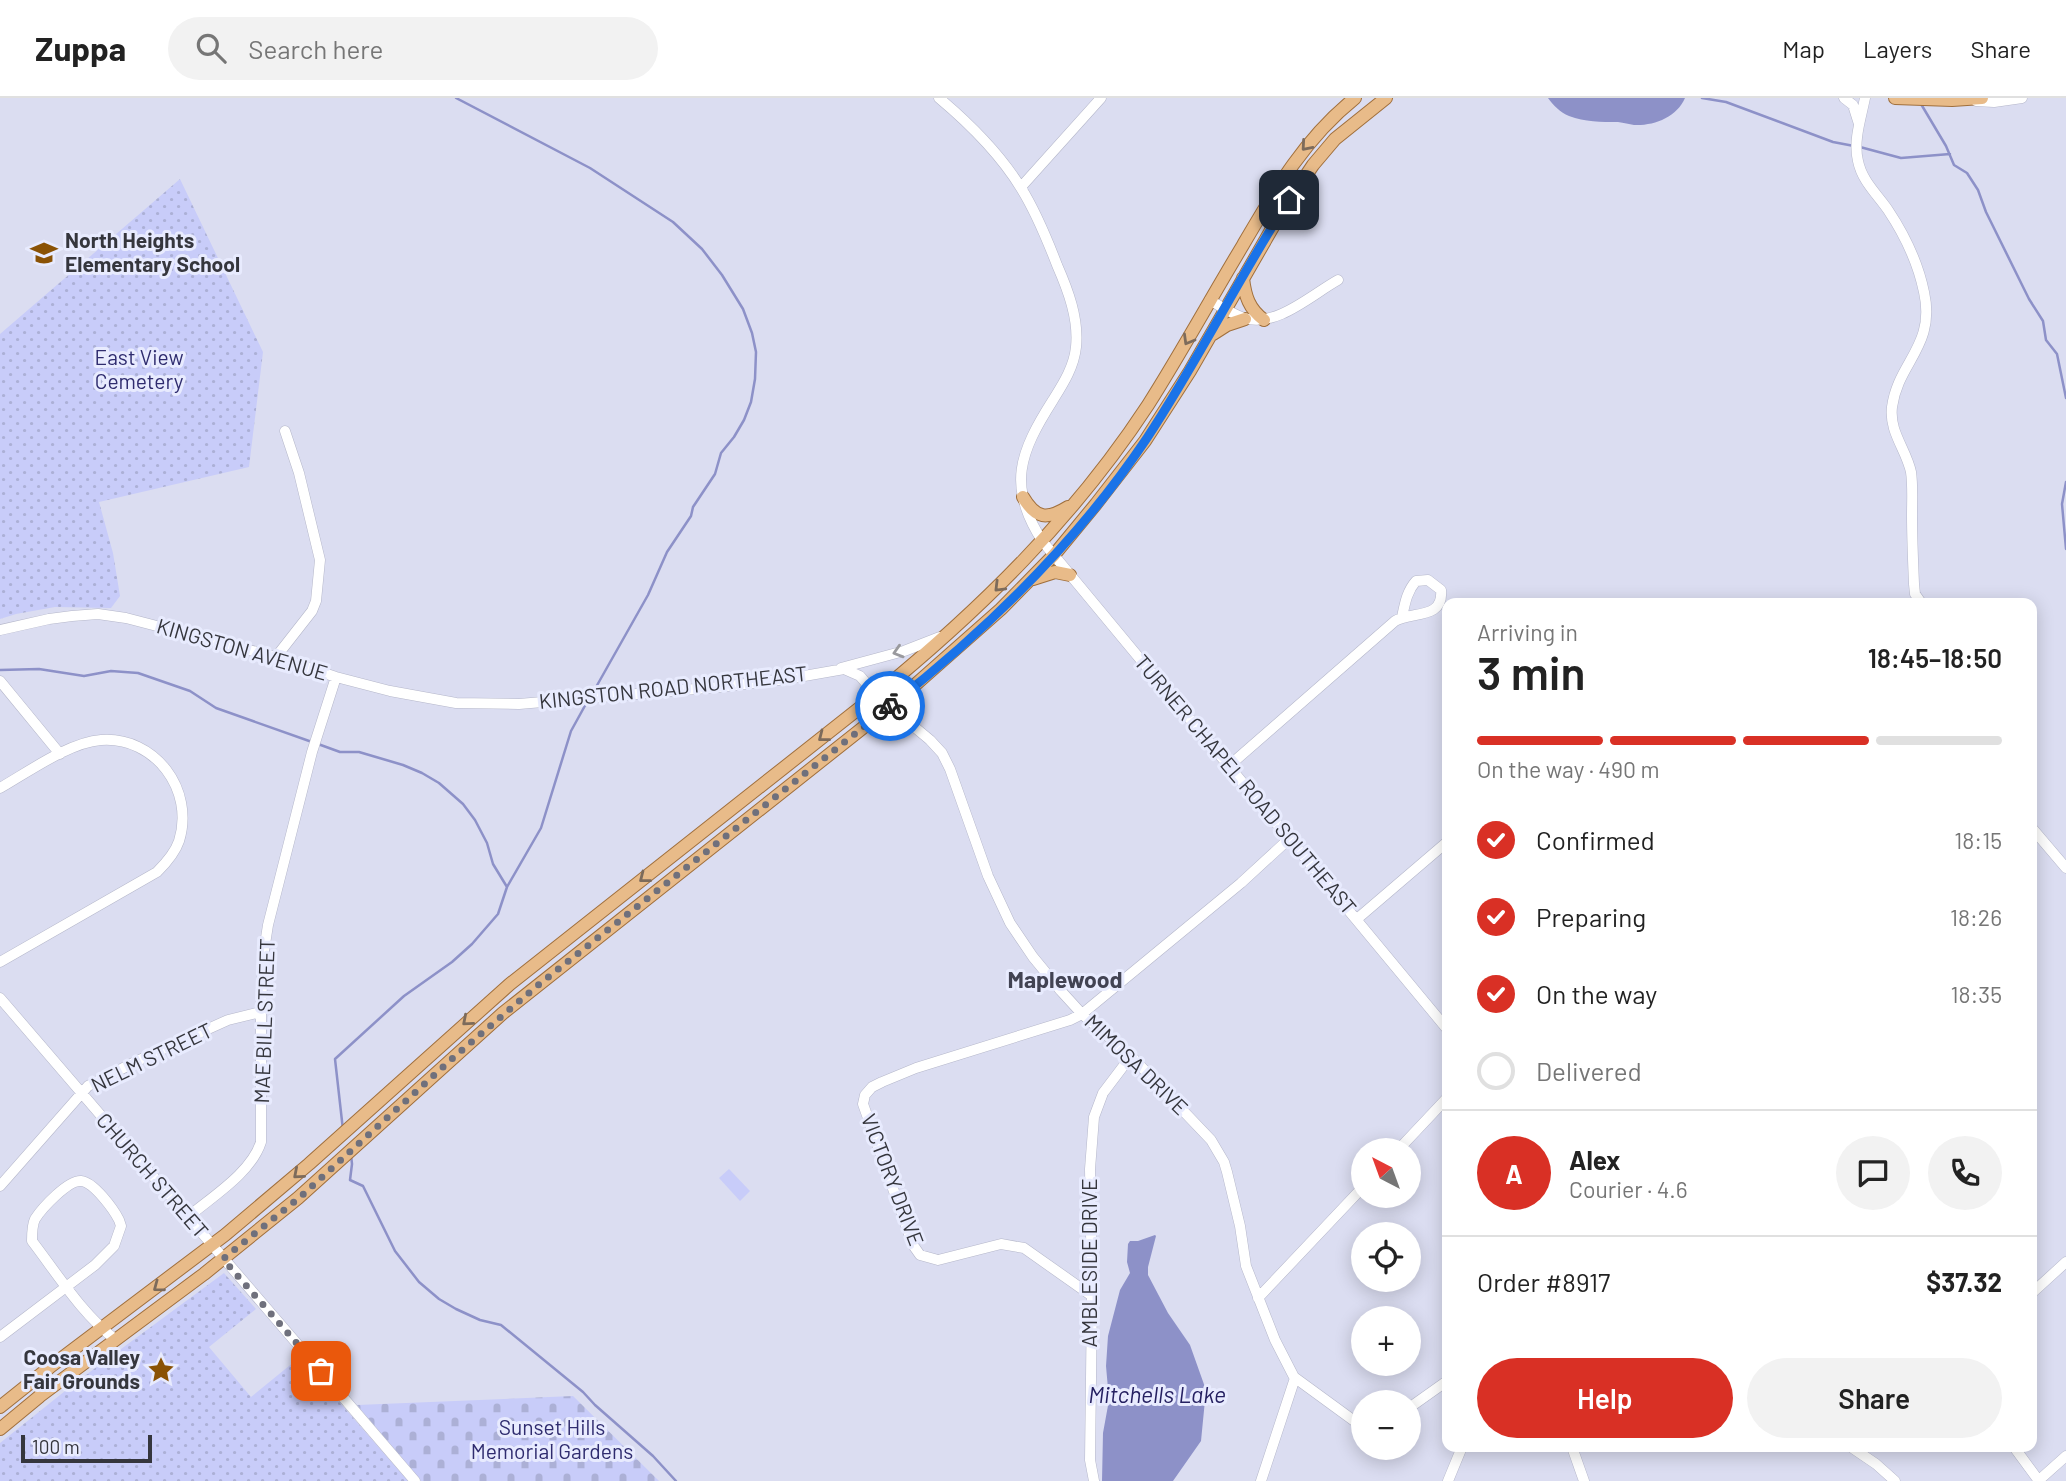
<!DOCTYPE html>
<meta charset="utf-8">
<style>
:root{--surface:#fff;--page:#f2f2f2;--text:#222;--muted:#767676;--line:#e0e0e0;--accent:#d93025}
body{margin:0;font-family:Barlow,sans-serif;background:var(--page);color:var(--text);height:100vh;display:flex;flex-direction:column;font-size:26px;white-space:nowrap}
*{box-sizing:border-box;margin:0}
p{font-size:23px;color:var(--muted)}
.icon{flex:none;width:38px;height:38px;fill:none;stroke:currentColor;stroke-width:2;stroke-linecap:round;stroke-linejoin:round}
.map{position:relative;flex:1;overflow:hidden}
.drawer{position:absolute;left:1442px;top:500px;width:595px;height:854px;display:flex;flex-direction:column;background:var(--surface);border-radius:14px;box-shadow:0 4px 18px #0003}
.drawer>*{flex:none}
.needle{width:46px;rotate:319deg}
.controls{position:absolute;left:1351px;top:1040px;display:grid;gap:14px}
.controls a{display:grid;place-items:center;width:70px;height:70px;border-radius:50%;background:var(--surface);box-shadow:0 4px 18px #0003;font-size:35px}
.scale{position:absolute;left:21px;bottom:18px;width:131px;box-sizing:border-box;padding-left:7px;border:4px solid #35363d;border-top:0;font-size:19px;line-height:24px;white-space:nowrap;color:#35363d;-webkit-text-stroke:5px #e8ebfe;paint-order:stroke}
.pin{position:absolute;display:grid;place-items:center;width:60px;height:60px;color:#fff;margin:-30px;border-radius:14px;box-shadow:0 4px 10px #0006}
.courier{position:absolute;display:grid;place-items:center;width:70px;height:70px;margin:-35px;border:5px solid #1a73e8;border-radius:50%;background:#fff;color:#222;box-shadow:0 2px 9px #0007}
.summary em{font-style:normal;font-weight:600}
.summary div{display:flex;flex-direction:column-reverse}
.summary{display:flex;align-items:center;justify-content:space-between;height:119px;padding:0 35px}
h1{font-size:46px;font-weight:600;line-height:52px}
.bar{display:grid;grid-template-columns:repeat(4,1fr);gap:10px 7px;align-content:center;height:84px;padding:0 35px}
.bar i{height:9px;border-radius:5px;background:var(--line)}
.bar .on{background:var(--accent)}
.bar p{grid-column:span 4}
.line{display:flex;align-items:center;gap:18px;padding:0 35px;border-top:2px solid var(--line)}
.line div{flex:1}
.round{display:grid;place-items:center;flex:none;width:74px;height:74px;border-radius:37px;background:var(--page)}
ol{padding:0 35px;list-style:none}
li{display:flex;align-items:center;gap:21px;height:77px}
li p{margin-inline-start:auto}
li .icon{padding:7px;border-radius:50%;background:var(--accent);color:#fff;stroke-width:4}
li:last-child{color:var(--muted)}
li i{width:38px;height:38px;border:4px solid var(--line);border-radius:50%}
.cta{display:flex;gap:14px;margin-top:auto;padding:14px 35px}
.cta a{flex:1;height:80px;border-radius:42px;background:var(--accent);color:#fff;font-size:28px;font-weight:600;line-height:80px;text-align:center}
.cta a+a{background:var(--page);color:var(--text)}
header{display:flex;align-items:center;gap:42px;box-sizing:border-box;height:98px;padding:0 35px;background:var(--surface);border-bottom:2px solid var(--line)}
header strong{font-size:33px}
nav{display:flex;gap:38px;margin-inline-start:auto;font-size:24px}
.search{width:490px;height:63px;background:var(--page);display:flex;align-items:center;gap:18px;box-sizing:border-box;padding:0 24px;border-radius:38px;color:var(--muted);font-size:26px}
.map>svg:first-child{display:block}
.grass{fill:#c8ccf9}
.cemetery{fill:url(#cemetery-stones)}
.park{fill:url(#park-dots)}
.water{fill:#8d91c8}
.lines{fill:none;stroke-linecap:round;stroke-linejoin:round}
.stream{stroke:#8d91c8;stroke-width:2.5}
.minor-casing{stroke:#b5b7ca;stroke-width:11}
.major-casing{stroke:#a06f3c;stroke-width:14}
.minor{stroke:#fff;stroke-width:10}
.major{stroke:#e8bb89;stroke-width:12}
.oneway{stroke:#7d6b5b}
.oneway2{stroke:#9a9a9e}
.done{stroke:#6f707c;stroke-width:7;stroke-dasharray:0 12.6}
.route{stroke:#1a73e8;stroke-width:9}
.labels{text-anchor:middle;stroke-width:6;stroke-linejoin:round;paint-order:stroke}
.poi-label{font-size:21px;font-weight:bold;fill:#35363d;stroke:#e8ebfe;text-anchor:start}
.park-label{font-size:21px;fill:#2f2c6f;stroke:#e8ebfe}
.street-label{font-size:21px;fill:#35363d;stroke:#e8ebfe}
.neighbourhood-label{font-size:23px;font-weight:bold;fill:#424353;stroke:#e8ebfe}
.water-label{font-size:23px;font-style:italic;fill:#252061;stroke:#e8ebfe}
</style>
<header>
<strong>Zuppa</strong>
<div class="search"><svg class="icon" aria-label="search" viewBox="0 0 24 24"><circle cx="10" cy="10" r="6"/><path d="M15 15l6 6"/></svg>Search here</div>
<nav><a>Map</a><a>Layers</a><a>Share</a></nav>
</header>
<div class="map">
<svg width="2066" height="1383" viewBox="0 0 2066 1383">
<defs>
<pattern id="cemetery-stones" width="16" height="16" patternUnits="userSpaceOnUse" patternTransform="scale(1.75)"><rect width="16" height="16" fill="#c8ccf9"/><path d="M2 7V4a2 2 0 0 1 4 0v3zM10 15v-3a2 2 0 0 1 4 0v3z" fill="#acb0d6"/></pattern>
<pattern id="park-dots" width="8" height="8" patternUnits="userSpaceOnUse" patternTransform="scale(1.75)"><rect width="8" height="8" fill="#c8ccf9"/><path d="M2 2h.1M6 6h.1" fill="none" stroke="#acb0d6" stroke-width="1.8" stroke-linecap="round"/></pattern>
</defs>
<rect width="100%" height="100%" fill="#dbddf1"/>
<!-- grass -->
<path class="grass" d="M729,1071L750,1093L740,1103L719,1080Z"/>
<!-- cemetery -->
<path class="cemetery" d="M573,1298L659,1383H421L357,1307Z"/>
<!-- park -->
<path class="park" d="M180,81L263,254L249,369L99,404L113,455L120,498L111,510L55,509L16,516L0,521V236Z
M224,1175L256,1211L209,1249L251,1299L300,1259L408,1383H0V1345L75,1285Z"/>
<!-- water -->
<path class="water" d="M1548,0H1685C1677,19 1654,28 1634,27C1629,26 1624,25 1618,24C1601,24 1585,24 1569,18C1560,14 1554,8 1548,0Z
M1155,1137L1156,1138L1148,1169V1177L1168,1215L1190,1247L1206,1292L1201,1343L1173,1383H1102L1103,1335L1109,1302L1106,1268L1108,1238L1120,1192L1130,1175L1127,1164L1128,1146L1130,1143H1138Z"/>
<g class="lines">
<!-- stream -->
<path class="stream" d="M456,0L590,70L673,124L702,151L722,177L743,211L752,235L756,254L755,281L751,304L744,322L734,339L721,355L715,376L693,409L691,418L667,454L648,497L591,598
M1702,0L1726,4L1833,44L1854,48
M1921,6L1946,48L1954,67L1967,75L1978,92L1986,114L2029,201L2043,223L2046,242L2057,256L2066,300
M1860,49L1901,60L1950,56
M2066,384L2062,406L2066,451
M0,572L39,571L84,578L111,573L138,575L190,593L216,610L312,644
M318,646L340,654H359L403,667L422,675L439,685L463,706L475,722L487,745L493,766L507,789
M343,1032L335,961L404,898L452,864L472,846L498,816L507,789L541,730L571,633L587,604
M351,1057L352,1066L350,1082L363,1088L395,1153L419,1184L439,1201L456,1211L480,1222L501,1227L583,1294L595,1307L653,1358L676,1383"/>
<defs>
<path id="minor" d="M939,0C970,26 1000,56 1021,90C1036,114 1047,141 1057,167C1068,192 1079,221 1076,249C1074,269 1063,286 1053,302C1020,354 1006,388 1043,444L1447,931
M1844,0L1853,7L1859,26
M1865,0C1861,20 1853,43 1858,63C1862,83 1877,96 1888,112C1904,136 1918,165 1924,194C1936,248 1898,264 1892,309C1889,334 1906,351 1911,374C1913,388 1912,403 1912,417C1912,440 1913,463 1914,486L1915,496L1922,506
M1976,3L1994,4L2022,0
M1021,89L1101,0
M1210,202C1221,209 1232,216 1244,220C1276,230 1311,197 1338,182
M0,532L49,521L72,518L98,516L126,520L276,559L336,579L390,593L456,605L519,606L719,589L787,581L844,571L860,578L876,597L930,642L942,655L950,671L988,778L1010,825L1033,859L1061,893L1082,916L1131,958L1211,1042L1224,1064L1227,1074L1240,1128L1246,1168L1275,1242L1294,1279L1357,1325L1363,1326
M276,559L312,513L316,503L320,462L299,375L285,333
M841,570L904,553L940,539
M0,583L60,656
M1230,667L1395,523C1411,513 1444,522 1441,492L1428,482L1416,483C1407,493 1405,505 1402,519
M0,690C28,674 70,644 101,642C155,638 195,692 179,743C175,755 166,765 157,774L0,864
M2032,730L2066,770
M1357,821L1447,744
M0,900L415,1383
M1398,1052L1447,1000
M0,1088L88,988L137,963L228,922L261,914
M188,1119C213,1098 251,1075 261,1044V914L263,859L268,827L312,654L336,579
M2032,1195L2066,1164
M1092,1198L1024,1150L1001,1146L938,1162L920,1157L913,1147L863,1006L865,997L872,989L882,984L916,970L1070,922L1082,916L1241,785L1290,740
M1258,1200L1363,1089
M0,1239L95,1167L114,1148L121,1128L119,1122C114,1112 94,1084 81,1083C68,1082 42,1110 35,1121C32,1127 32,1136 32,1143C58,1177 82,1216 116,1242
M1409,1310L1447,1283
M1572,1349L1584,1383
M1851,1349L1876,1366L1895,1383
M2014,1349L2039,1383
M1094,1383L1090,1362L1092,1198L1090,1071L1094,1019L1103,995L1131,958
M1261,1383L1295,1280
M1448,1383L1462,1349
M2038,1383L2066,1358"/>
<path id="major" d="M1895,0L1952,2L1982,0
M1243,180C1245,198 1249,211 1264,222
M1213,236L1227,227L1245,221
M1023,399C1036,421 1047,422 1068,409
M1033,481L1055,474L1070,477
M0,1309L50,1269L225,1137L309,1066L510,886L876,597C980,512 1074,420 1148,307C1181,255 1211,200 1243,147C1275,92 1304,41 1355,0
M0,1331L40,1298L204,1176L298,1100L503,915L898,602L1001,511L1054,457L1096,406L1145,343L1190,273L1281,115L1313,67L1335,41L1386,0"/>
</defs>
<!-- minor casing -->
<use href="#minor" class="minor-casing"/>
<!-- major casing -->
<use href="#major" class="major-casing"/>
<!-- minor -->
<use href="#minor" class="minor"/>
<!-- major -->
<use href="#major" class="major"/>
</g>
<!-- one-way arrows -->
<defs><path id="oneway-chevron" d="M-2-3.5L2.5 0L-2 3.5" fill="none" stroke-width="1.6" stroke-linecap="round" stroke-linejoin="round" transform="scale(1.75)"/></defs>
<g class="oneway">
<use href="#oneway-chevron" transform="translate(1306 48) rotate(131)"/>
<use href="#oneway-chevron" transform="translate(1188 242) rotate(120)"/>
<use href="#oneway-chevron" transform="translate(999 489) rotate(135)"/>
<use href="#oneway-chevron" transform="translate(823 639) rotate(142)"/>
<use href="#oneway-chevron" transform="translate(644 780) rotate(142)"/>
<use href="#oneway-chevron" transform="translate(467 923) rotate(139)"/>
<use href="#oneway-chevron" transform="translate(298 1076) rotate(139)"/>
<use href="#oneway-chevron" transform="translate(158 1189) rotate(143)"/>
</g>
<use class="oneway2" href="#oneway-chevron" transform="translate(898 554) rotate(163)"/>
<g class="lines">
<!-- done -->
<path class="done" d="M321,1273L223,1161L299,1100L454,959L537,888L890,608"/>
<!-- route -->
<path class="route" d="M890,608C987,532 1078,443 1147,340C1198,263 1239,179 1289,102"/>
</g>
<!-- icons -->
<defs>
<symbol id="school-bare" viewBox="-9 -9 18 18"><path d="M0-5L7-2L0 1L-7-2ZM-4 1L0 2.5L4 1V4Q0 6-4 4Z" fill="#8a5205" stroke="#e8ebfe" stroke-width="2.5" paint-order="stroke"/></symbol>
<symbol id="sight-bare" viewBox="-9 -9 18 18"><path d="M0-6L1.8-2.2L6-1.7L2.9 1.2L3.7 5.4L0 3.3L-3.7 5.4L-2.9 1.2L-6-1.7L-1.8-2.2Z" fill="#8a5205" stroke="#e8ebfe" stroke-width="2.5" paint-order="stroke"/></symbol>
</defs>
<g fill-rule="evenodd">
<use href="#school-bare" x="25" y="136" width="38" height="38"/>
<use href="#sight-bare" x="142" y="1253" width="38" height="38"/>
</g>
<g class="labels">
<!-- poi labels -->
<g class="poi-label">
<text x="65" y="150">North Heights<tspan x="65" dy="24">Elementary School</tspan></text>
<text x="140" y="1267" text-anchor="end">Coosa Valley<tspan x="140" dy="24">Fair Grounds</tspan></text>
</g>
<!-- park labels -->
<g class="park-label">
<text x="139" y="267">East View<tspan x="139" dy="24">Cemetery</tspan></text>
<text x="552" y="1337">Sunset Hills<tspan x="552" dy="24">Memorial Gardens</tspan></text>
</g>
<!-- street labels -->
<g class="street-label">
<text transform="translate(242 552) rotate(16)" y="7">KINGSTON AVENUE</text>
<text transform="translate(673 590) rotate(-6)" y="7">KINGSTON ROAD NORTHEAST</text>
<text transform="translate(1245 687) rotate(50)" y="7">TURNER CHAPEL ROAD SOUTHEAST</text>
<text transform="translate(265 923) rotate(-88)" y="7">MAE BILL STREET</text>
<text transform="translate(152 960) rotate(-26)" y="7">NELM STREET</text>
<text transform="translate(1136 967) rotate(44)" y="7">MIMOSA DRIVE</text>
<text transform="translate(152 1078) rotate(49)" y="7">CHURCH STREET</text>
<text transform="translate(892 1082) rotate(69)" y="7">VICTORY DRIVE</text>
<text transform="translate(1090 1165) rotate(-90)" y="7">AMBLESIDE DRIVE</text>
</g>
<!-- neighbourhood labels -->
<g class="neighbourhood-label">
<text x="1065" y="890">Maplewood</text>
</g>
<!-- water labels -->
<g class="water-label">
<text x="1157" y="1305">Mitchells Lake</text>
</g>
</g>
</svg>
<div class="controls">
<a><svg class="needle" viewBox="-14 -14 28 28"><path d="M0-13l5 13h-10z" fill="#e53935"/><path d="M0 13l5-13h-10z" fill="#767676"/></svg></a>
<a><svg class="icon" aria-label="locate" viewBox="0 0 24 24"><circle cx="12" cy="12" r="6"/><path d="M12 2v4M12 18v4M2 12h4M18 12h4"/></svg></a>
<a>+</a>
<a>−</a>
</div>
<div class="scale">100 m</div>
<div class="pin" style="left:321px;top:1273px;background:#ea580c"><svg class="icon" aria-label="bag" viewBox="0 0 24 24"><path d="M5 8h14l-1 12H6zM9 8a3 3 0 0 1 6 0"/></svg></div>
<div class="pin" style="left:1289px;top:102px;background:#1f2937"><svg class="icon" aria-label="home" viewBox="0 0 24 24"><path d="M3 11l9-7 9 7M6 9v11h12V9"/></svg></div>
<div class="courier" style="left:890px;top:608px"><svg class="icon" aria-label="bike" viewBox="0 0 24 24"><circle cx="6" cy="16" r="4"/><circle cx="18" cy="16" r="4"/><path d="M6 16l4-8h5l3 8M10 8l3 8H6M13 5h3"/></svg></div>
<section class="drawer">
<div class="summary"><div><h1>3 min</h1><p>Arriving in</p></div><em>18:45–18:50</em></div>
<div class="bar"><i class="on"></i><i class="on"></i><i class="on"></i><i></i><p>On the way · 490 m</p></div>
<ol>
<li><svg class="icon" aria-label="check" viewBox="0 0 24 24"><path d="M5 12l5 5 9-10"/></svg>Confirmed<p>18:15</p></li>
<li><svg class="icon" aria-label="check" viewBox="0 0 24 24"><path d="M5 12l5 5 9-10"/></svg>Preparing<p>18:26</p></li>
<li><svg class="icon" aria-label="check" viewBox="0 0 24 24"><path d="M5 12l5 5 9-10"/></svg>On the way<p>18:35</p></li>
<li><i></i>Delivered</li>
</ol>
<div class="line" style="height:126px"><b class="round" style="background:var(--accent);color:#fff">A</b><div><b>Alex</b><p>Courier · 4.6</p></div><a class="round"><svg class="icon" aria-label="chat" viewBox="0 0 24 24"><path d="M4 5h16v11H9l-5 4z"/></svg></a><a class="round"><svg class="icon" aria-label="phone" viewBox="0 0 24 24"><path d="M5 4h4l2 5-3 2q2 4 5 5l2-3 5 2v4C11 20 4 13 5 4z"/></svg></a></div>
<div class="line" style="height:91px"><div>Order #8917</div><b>$37.32</b></div>
<div class="cta"><a>Help</a><a>Share</a></div>
</section>
</div>
